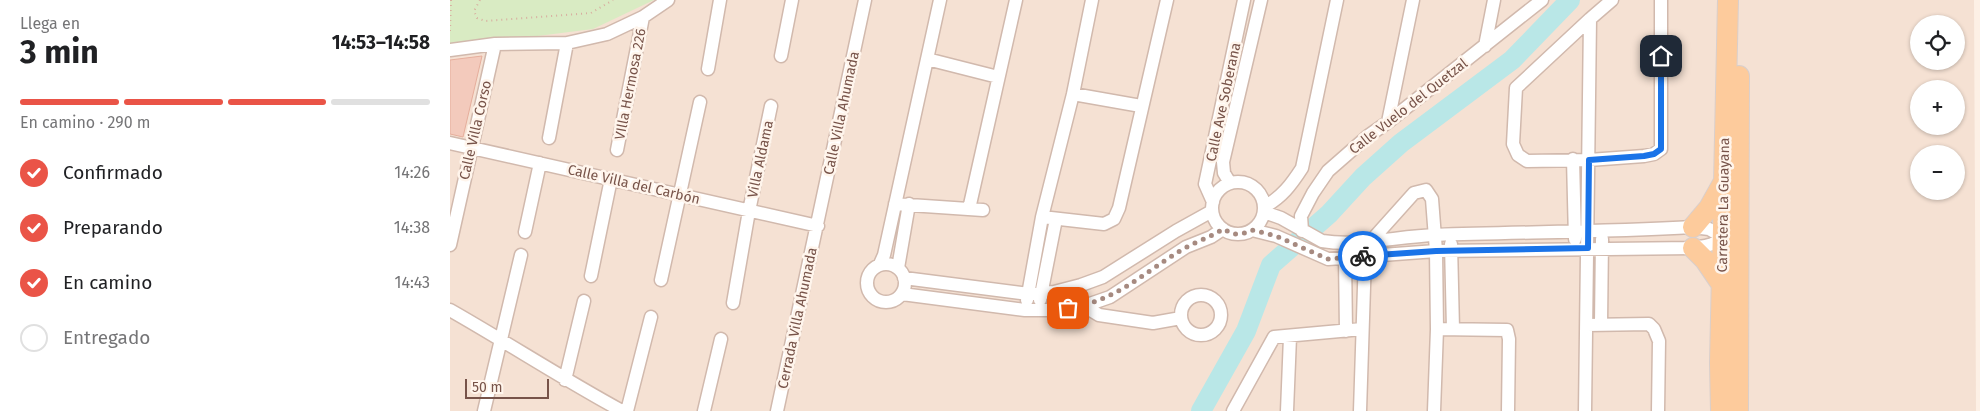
<!DOCTYPE html>
<html lang="es">
<meta charset="utf-8">
<style>
:root{--surface:#fff;--page:#f2f2f2;--text:#202124;--muted:#757577;--line:#e0e0e0;--accent:#ea5447}
body{margin:0;font-family:"Fira Sans",sans-serif;background:var(--page);color:var(--text);height:100vh;display:flex;flex-direction:column;font-size:19px;white-space:nowrap}
*{box-sizing:border-box;margin:0}
p{font-size:16px;color:var(--muted)}
.icon{flex:none;width:28px;height:28px;fill:none;stroke:currentColor;stroke-width:2;stroke-linecap:round;stroke-linejoin:round}
.map{position:relative;flex:1;overflow:hidden}
.drawer{display:flex;flex-direction:column;background:var(--surface);width:450px}
.drawer>*{flex:none}
.tools{position:absolute;left:1460px;top:15px;display:grid;gap:10px}
.tools a{display:grid;place-items:center;width:55px;height:55px;border-radius:50%;background:var(--surface);box-shadow:0 1px 4px #0004;font-size:25px}
.scale{position:absolute;left:15px;bottom:12px;width:84px;box-sizing:border-box;padding-left:5px;border:2px solid #775349;border-top:0;font-size:14px;line-height:18px;white-space:nowrap;color:#775349;-webkit-text-stroke:4px #fff5ec;paint-order:stroke}
.pin{position:absolute;display:grid;place-items:center;width:42px;height:42px;color:#fff;margin:-21px;border-radius:10px;box-shadow:0 2px 8px #0006}
.courier{position:absolute;display:grid;place-items:center;width:50px;height:50px;margin:-25px;border:4px solid #1a73e8;border-radius:50%;background:#fff;color:#222;box-shadow:0 1px 6px #0007}
.headline em{font-style:normal;font-weight:700}
.headline div{display:flex;flex-direction:column-reverse}
.headline{display:flex;align-items:center;justify-content:space-between;height:85px;padding:0 20px}
h1{font-size:32px;font-weight:700;line-height:38px}
.bar{display:grid;grid-template-columns:repeat(4,1fr);gap:8px 5px;align-content:center;height:60px;padding:0 20px}
.bar i{height:6px;border-radius:4px;background:var(--line)}
.bar .selected{background:var(--accent)}
.bar p{grid-column:span 4}
ol{padding:0 20px;list-style:none}
li{display:flex;align-items:center;gap:15px;height:55px}
li p{margin-inline-start:auto}
li .icon{padding:5px;border-radius:50%;background:var(--accent);color:#fff;stroke-width:4}
li:last-child{color:var(--muted)}
li i{width:28px;height:28px;border:2px solid var(--line);border-radius:50%}
main{display:flex;flex:1;min-height:0}
.map>svg:first-child{display:block}
.residential{fill:#f5e1d3;fill-rule:evenodd}
.green{fill:#d9ebc3}
.lines{fill:none;stroke-linecap:round;stroke-linejoin:round}
.river{stroke:#b9e7e7;stroke-width:20}
.building{fill:#f3cabc;stroke:#e6ae9c}
.street-casing{stroke:#d1b9ad;stroke-width:15}
.primary-casing{stroke:#d9cfcc;stroke-width:22}
.path{stroke:#d8ad9f;stroke-width:2;stroke-dasharray:1 4;stroke-linecap:butt}
.street{stroke:#fff;stroke-width:12}
.primary{stroke:#fdcb9c;stroke-width:20}
.done{stroke:#a68a80;stroke-width:5;stroke-dasharray:0 9}
.route{stroke:#1a73e8;stroke-width:6}
.labels{text-anchor:middle;stroke-width:5;stroke-linejoin:round;paint-order:stroke}
.street-label{font-size:14px;fill:#775349;stroke:#fff5ec}
</style>
<main>
<section class="drawer">
<div class="headline"><div><h1>3 min</h1><p>Llega en</p></div><em>14:53–14:58</em></div>
<div class="bar"><i class="selected"></i><i class="selected"></i><i class="selected"></i><i></i><p>En camino · 290 m</p></div>
<ol>
<li><svg class="icon" aria-label="check" viewBox="0 0 24 24"><path d="M5 12l5 5 9-10"/></svg>Confirmado<p>14:26</p></li>
<li><svg class="icon" aria-label="check" viewBox="0 0 24 24"><path d="M5 12l5 5 9-10"/></svg>Preparando<p>14:38</p></li>
<li><svg class="icon" aria-label="check" viewBox="0 0 24 24"><path d="M5 12l5 5 9-10"/></svg>En camino<p>14:43</p></li>
<li><i></i>Entregado</li>
</ol>
</section>
<div class="map">
<svg width="1530" height="411" viewBox="0 0 1530 411">
<rect width="100%" height="100%" fill="#fdf0e5"/>
<!-- residential -->
<path class="residential" d="M0,0H1524L1526,411H0ZM1469,24H1506V61H1469ZM1469,89H1506V126H1469ZM1469,154H1506V191H1469Z"/>
<!-- green -->
<path class="green" d="M0,0H204L143,29L0,47Z"/>
<g class="lines">
<!-- river -->
<path class="river" d="M751,411L796,331L821,265L879,214L913,177L951,143L1062,60L1120,0"/>
</g>
<!-- building -->
<path class="building" d="M32,56L13,137L0,134V60Z"/>
<g class="lines">
<defs>
<path id="street" d="M1162,0L1140,19L1066,88L1063,144L1068,155L1077,161L1139,160L1194,156L1204,154L1211,149V0
M1035,46L1044,0
M0,50L45,44L117,43L157,34L193,17L218,0
M331,56L342,0
M477,59L548,77
M258,69L270,0
M623,94L691,106
M938,122L963,0
M99,138L117,43
M0,143L368,226
M167,150L193,17
M1123,159L1125,239
M762 208a26 26 0 1 1 52 0a26 26 0 1 1-52 0Z
M780,183L774,173L773,162L811,0
M763,202L755,184L794,0
M445,204L533,210
M814,207C832,197 841,185 852,168L887,0
M519,209L566,0
M592,217L654,224L664,219L669,208L717,0
M802,230L826,236L878,259L986,251L1243,248C1255,246 1264,246 1273,237L1259,229L1243,227C1157,232 1072,232 986,235C948,236 910,247 872,241L831,218L814,212
M852,231L851,216L863,193L878,171L918,136L938,122L1092,0
M75,232L90,163
M1001,244L1003,329
M0,245L45,44
M417 283a19 19 0 1 1 38 0a19 19 0 1 1-38 0Z
M430,264L434,255L490,0
M448,268L459,204
M141,276L161,179
M454,278L579,294L604,292L631,285L653,277L726,231L762,211
M211,280L250,102
M452,294L575,310H603L634,306L660,297L736,247L761,237L773,229
M731 315a20 20 0 1 1 40 0a20 20 0 1 1-40 0Z
M577,300L592,217L623,94L642,0
M590,300L606,219
M283,303L299,211L321,106
M634,306L649,315L703,323L731,318
M0,310C58,343 113,379 172,411
M1151,324L1152,239
M1137,325L1199,324L1204,329L1209,341L1208,411
M987,329L1057,330L1059,339L1058,411
M896,331L895,258L897,250
M115,380L134,301
M34,411L71,255
M177,411L201,317
M254,411L271,339
M327,411L415,0
M783,411L824,337L912,329
M837,411L840,337
M910,411L915,256L921,241L964,193L976,190L982,199L986,251L987,329L984,411
M1135,411L1140,19"/>
<path id="primary" d="M1243,227L1259,208L1273,183
M1243,248L1255,260L1272,285
M1271,411L1270,363L1278,0
M1288,411L1289,76"/>
</defs>
<!-- street casing -->
<use href="#street" class="street-casing"/>
<!-- primary casing -->
<use href="#primary" class="primary-casing"/>
<!-- path -->
<path class="path" d="M30,0L24,11L27,18L35,21L141,13L163,0
M0,31L1,0"/>
<!-- street -->
<use href="#street" class="street"/>
<!-- primary -->
<use href="#primary" class="primary"/>
</g>
<g class="lines">
<!-- done -->
<path class="done" d="M618,308C666,302 695,271 735,248C747,241 761,237 773,229L783,234H792L802,230L826,236L878,259L913,256"/>
<!-- route -->
<path class="route" d="M913,256L986,251L1138,248L1139,160L1194,156L1204,154L1211,149V56"/>
</g>
<g class="labels">
<!-- street labels -->
<g class="street-label">
<text transform="translate(180 84) rotate(-79)" y="5">VIlla Hermosa 226</text>
<text transform="translate(773 102) rotate(-78)" y="5">Calle Ave Soberana</text>
<text transform="translate(958 106) rotate(-38)" y="5">Calle Vuelo del Quetzal</text>
<text transform="translate(391 113) rotate(-78)" y="5">Calle Villa Ahumada</text>
<text transform="translate(25 130) rotate(-77)" y="5">Calle Villa Corso</text>
<text transform="translate(310 159) rotate(-78)" y="5">Villa Aldama</text>
<text transform="translate(184 184) rotate(13)" y="5">Calle Villa del Carbón</text>
<text transform="translate(1273 205) rotate(-89)" y="5">Carretera La Guayana</text>
<text transform="translate(347 318) rotate(-78)" y="5">Cerrada Villa Ahumada</text>
</g>
</g>
</svg>
<div class="tools">
<a><svg class="icon" aria-label="locate" viewBox="0 0 24 24"><circle cx="12" cy="12" r="6"/><path d="M12 2v4M12 18v4M2 12h4M18 12h4"/></svg></a>
<a>+</a>
<a>−</a>
</div>
<div class="scale">50 m</div>
<div class="pin" style="left:618px;top:308px;background:#ea580c"><svg class="icon" aria-label="bag" viewBox="0 0 24 24"><path d="M5 8h14l-1 12H6zM9 8a3 3 0 0 1 6 0"/></svg></div>
<div class="pin" style="left:1211px;top:56px;background:#1f2937"><svg class="icon" aria-label="home" viewBox="0 0 24 24"><path d="M3 11l9-7 9 7M6 9v11h12V9"/></svg></div>
<div class="courier" style="left:913px;top:256px"><svg class="icon" aria-label="bike" viewBox="0 0 24 24"><circle cx="6" cy="16" r="4"/><circle cx="18" cy="16" r="4"/><path d="M6 16l4-8h5l3 8M10 8l3 8H6M13 5h3"/></svg></div>
</div>
</main>
